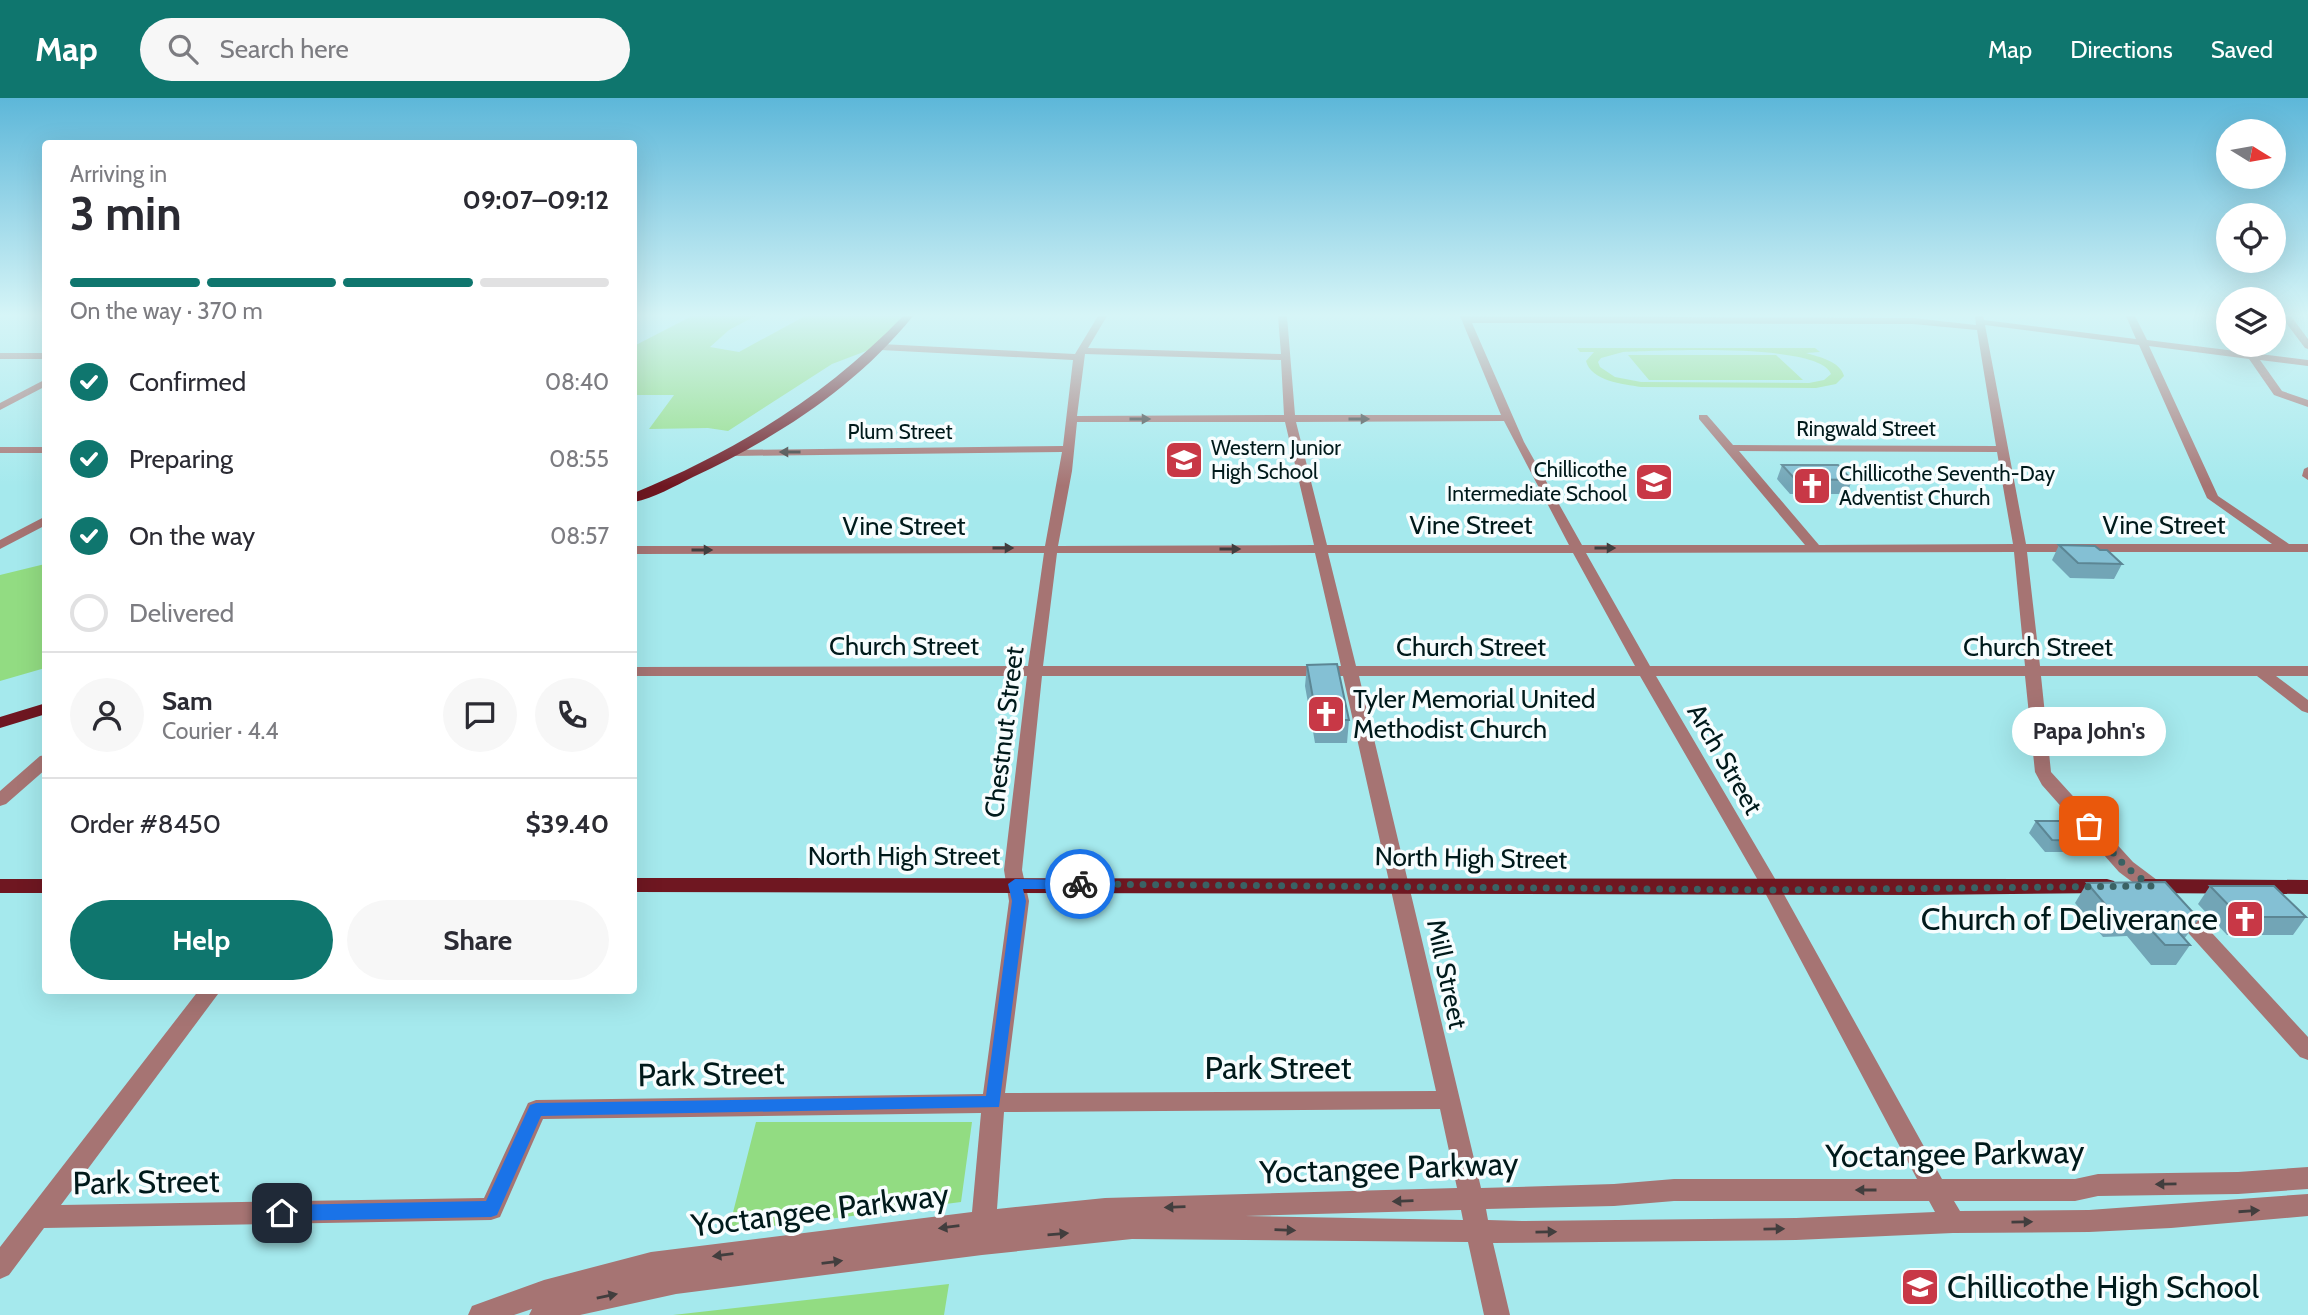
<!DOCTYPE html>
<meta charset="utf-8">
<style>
:root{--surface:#fff;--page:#f7f7f7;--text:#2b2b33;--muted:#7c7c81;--line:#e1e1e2;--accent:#0f766e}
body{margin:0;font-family:Cabin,sans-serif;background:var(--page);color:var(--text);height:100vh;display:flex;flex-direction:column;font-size:26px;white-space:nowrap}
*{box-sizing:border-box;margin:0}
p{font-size:23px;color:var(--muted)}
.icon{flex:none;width:38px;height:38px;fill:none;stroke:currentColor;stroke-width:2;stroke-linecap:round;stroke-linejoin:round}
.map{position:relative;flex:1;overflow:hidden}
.details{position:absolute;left:42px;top:42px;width:595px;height:854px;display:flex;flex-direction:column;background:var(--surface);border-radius:7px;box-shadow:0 7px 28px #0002}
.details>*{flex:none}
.needle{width:46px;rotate:101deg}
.tools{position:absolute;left:2216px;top:21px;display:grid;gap:14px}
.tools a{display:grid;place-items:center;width:70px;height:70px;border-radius:50%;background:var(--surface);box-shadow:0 7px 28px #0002;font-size:35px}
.pin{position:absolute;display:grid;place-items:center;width:60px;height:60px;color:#fff;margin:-30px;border-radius:14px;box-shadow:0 4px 10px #0006}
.courier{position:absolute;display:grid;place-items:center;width:70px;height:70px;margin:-35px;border:5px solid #1a73e8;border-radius:50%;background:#fff;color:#222;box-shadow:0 2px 9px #0007}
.bubble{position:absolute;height:49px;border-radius:24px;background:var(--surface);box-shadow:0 7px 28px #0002;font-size:23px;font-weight:700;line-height:49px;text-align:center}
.headline em{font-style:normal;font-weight:700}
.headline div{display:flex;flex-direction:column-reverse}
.headline{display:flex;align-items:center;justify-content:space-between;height:119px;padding:0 28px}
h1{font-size:46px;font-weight:700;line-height:52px}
.bar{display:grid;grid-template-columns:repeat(4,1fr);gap:10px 7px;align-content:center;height:84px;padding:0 28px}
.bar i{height:9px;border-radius:5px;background:var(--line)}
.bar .current{background:var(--accent)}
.bar p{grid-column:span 4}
.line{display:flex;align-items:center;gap:18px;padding:0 28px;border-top:2px solid var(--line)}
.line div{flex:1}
.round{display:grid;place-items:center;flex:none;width:74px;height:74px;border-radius:37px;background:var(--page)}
ol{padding:0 28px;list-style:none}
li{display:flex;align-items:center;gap:21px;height:77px}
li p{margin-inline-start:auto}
li .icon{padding:7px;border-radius:50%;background:var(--accent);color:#fff;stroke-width:4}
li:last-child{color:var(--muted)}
li i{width:38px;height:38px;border:4px solid var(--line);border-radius:50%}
.button{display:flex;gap:14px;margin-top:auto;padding:14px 28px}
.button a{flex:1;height:80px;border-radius:42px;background:var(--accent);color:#fff;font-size:28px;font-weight:700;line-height:80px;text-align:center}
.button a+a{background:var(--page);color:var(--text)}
header{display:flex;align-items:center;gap:42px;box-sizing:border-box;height:98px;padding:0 35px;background:var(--accent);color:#fff}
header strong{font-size:33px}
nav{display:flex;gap:38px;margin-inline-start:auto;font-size:24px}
.search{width:490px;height:63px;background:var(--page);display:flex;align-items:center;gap:18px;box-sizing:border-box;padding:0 24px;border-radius:38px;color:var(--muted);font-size:26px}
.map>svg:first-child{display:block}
.green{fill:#92dc82;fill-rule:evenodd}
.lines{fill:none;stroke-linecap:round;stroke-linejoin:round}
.minor{fill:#a67473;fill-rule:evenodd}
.major{fill:#6f1721;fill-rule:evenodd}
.wall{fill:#72a5b6}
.building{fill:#84c0d4;stroke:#5c8694;stroke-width:2}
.oneway{fill:#423e3e}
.route{fill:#1a73e8}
.done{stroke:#3a6264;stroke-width:7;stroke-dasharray:0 12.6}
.labels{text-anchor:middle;stroke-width:7;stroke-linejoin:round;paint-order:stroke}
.far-street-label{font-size:21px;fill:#001a1b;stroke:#f7fdfe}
.far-poi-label{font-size:21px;fill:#001a1b;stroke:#f7fdfe;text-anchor:start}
.street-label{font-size:26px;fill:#001a1b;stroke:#f7fdfe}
.poi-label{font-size:26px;fill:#001a1b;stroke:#f7fdfe;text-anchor:start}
.near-poi-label{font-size:32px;fill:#001a1b;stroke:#f7fdfe;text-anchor:end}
.near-street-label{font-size:32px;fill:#001a1b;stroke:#f7fdfe}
</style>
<header>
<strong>Map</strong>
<div class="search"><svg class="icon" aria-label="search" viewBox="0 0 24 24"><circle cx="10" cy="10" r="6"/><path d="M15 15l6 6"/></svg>Search here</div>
<nav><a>Map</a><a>Directions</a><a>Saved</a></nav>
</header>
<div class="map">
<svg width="2308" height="1217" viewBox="0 0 2308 1217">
<rect width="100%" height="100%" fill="#a5e9ed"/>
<!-- green -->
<path class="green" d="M692,218H755L729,232L710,249L739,254L805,218H903L874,250L832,266L728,333L708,330L649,331L674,297H634V248Z
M1577,250H1815L1820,254L1806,255C1819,259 1840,263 1844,278L1836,286L1816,290L1641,289C1623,286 1591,283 1586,263L1594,254H1580ZM1623,254C1656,253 1820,244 1831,276L1824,282L1809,285L1641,284L1615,279L1600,269L1598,264L1601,260Z
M1628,257H1776L1803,282H1649Z
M45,466V570L0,583V477Z
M756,1024H972L961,1104L728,1134Z
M949,1186L944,1217H673Z"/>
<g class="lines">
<!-- minor -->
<path class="minor" d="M1098,218H1107L1088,250L1281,256L1278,218H1287L1295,317H1501L1460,218L1913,220L1976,227L1975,218H1983L1984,222L2136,241L2126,218H2135L2147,242L2308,262V268L2260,262L2282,293L2308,302V309L2274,297L2249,261L2149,248L2218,398L2289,446H2308V454H2027L2040,568H2308V578H2276L2308,602V615L2302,613L2257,578H2041L2051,674L2133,764L2165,788L2167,793L2165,798H2151L2119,774L2042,687L2035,674L2025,578H1656L1781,791L1942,1081H2075L2098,1076L2238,1074L2308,1069V1091L2238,1096L2098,1098L2075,1103H1954L1960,1113L2089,1112L2308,1096V1118L2171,1130L2089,1134L1953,1135L1796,1142L1493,1145L1510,1217H1484L1468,1144L1132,1141L982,1157L676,1196L580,1217H529L532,1211L514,1217H468L472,1208L544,1182L651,1154L972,1114L981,1015L543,1021L500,1119L491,1122L44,1130L9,1177L0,1181V1149L199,892H221L61,1107L484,1100L528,1005L536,1002L983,996L1009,803L1004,772L1027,578H634V569L1028,568L1044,455L634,456V448H1045L1062,354L732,358L726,355L732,352L1063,348L1073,262L881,252L876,249L881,246L1075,256ZM1472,225L1913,226L1977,232L1996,348L1733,347L1707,317H1699V321L1805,447H1582L1524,344ZM1985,227L2139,247L2207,400L2272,446H2026ZM1085,256L1281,262L1284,317L1077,318ZM1504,323L1569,447H1327L1296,324ZM1077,324H1285L1314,447L1058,448L1072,373ZM1739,353L1997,354L2013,446L1819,447ZM2014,454L2025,568H1650L1586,455ZM1057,455H1315L1341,568H1043ZM1328,455H1573L1635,568H1356ZM1042,578H1343L1436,993L1005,995L1029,803L1022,772ZM1359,578H1640L1763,791L1917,1081H1674L1614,1086L1481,1090ZM1440,1011L1457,1090L1105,1100L997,1111L1004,1014ZM1674,1103H1929L1935,1114L1796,1120L1522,1123L1488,1122L1486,1111L1614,1108ZM1461,1112L1463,1122L1245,1118Z
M2281,218H2291L2308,241V251L2305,250Z
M0,255H46V261H0Z
M46,281V288L0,312V305Z
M0,349H46V355H0Z
M2308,369V382L2302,378L2304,371Z
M46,418V427L0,451V442Z
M46,657V671L6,706L0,708V693L40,658Z
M2180,806L2187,808L2308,939V962L2300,959L2173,818L2170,813L2173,808Z"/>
<!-- major -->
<path class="major" d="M903,218H913C856,289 775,341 693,379C675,388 654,400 634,404V395C736,353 826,298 903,218Z
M46,605V616L0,630V619Z
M634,780L2107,781L2114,783L2117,788L2114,793L2107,795L1923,797L634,794Z
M0,781H46V795H0Z
M2145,781L2308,782V796L2145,795L2138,793L2135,788L2138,783Z"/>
</g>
<!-- wall -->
<path class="wall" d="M1782,367L1852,382L1847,396H1790L1777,381Z
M2059,447L2100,452L2122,466L2114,481L2070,480L2052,462Z
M1307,567L1349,622L1347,645H1315L1305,588Z
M2036,723L2082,743L2076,754H2045L2029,735Z
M2087,785L2199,821L2184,841L2190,847L2176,867H2151L2127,838L2103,839L2075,805Z
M2210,788L2306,819L2293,837H2227L2198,806Z"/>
<!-- building -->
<path class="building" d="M1782,367H1838L1852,382L1795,381Z
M2059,447L2095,448L2100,452H2107L2122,466L2078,465Z
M1337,566L1349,622H1317L1307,567Z
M2036,723H2066L2082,743L2052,742Z
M2165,784L2199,821H2167L2190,847H2165L2139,819H2116L2087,785Z
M2210,788H2274L2306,819H2240Z"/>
<!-- one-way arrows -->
<defs><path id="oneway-solid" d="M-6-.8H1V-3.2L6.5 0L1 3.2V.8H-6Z" transform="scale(1.75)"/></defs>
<g class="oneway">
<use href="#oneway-solid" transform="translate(1140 321)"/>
<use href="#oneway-solid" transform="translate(1359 321)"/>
<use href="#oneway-solid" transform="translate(790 354) rotate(180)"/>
<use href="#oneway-solid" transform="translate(1003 450)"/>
<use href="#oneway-solid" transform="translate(1605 450)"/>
<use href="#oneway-solid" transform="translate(1230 451)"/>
<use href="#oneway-solid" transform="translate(702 452)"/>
<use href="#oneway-solid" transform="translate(2166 1086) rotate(179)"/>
<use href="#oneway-solid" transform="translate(1866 1092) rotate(180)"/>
<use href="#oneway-solid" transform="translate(1403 1103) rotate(178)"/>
<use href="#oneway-solid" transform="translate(1175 1109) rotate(178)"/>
<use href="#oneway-solid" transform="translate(2249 1113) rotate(-4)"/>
<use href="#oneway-solid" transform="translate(2022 1124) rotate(-1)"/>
<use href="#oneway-solid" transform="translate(949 1129) rotate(173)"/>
<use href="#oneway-solid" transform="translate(1774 1131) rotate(-1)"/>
<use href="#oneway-solid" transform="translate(1285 1132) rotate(2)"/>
<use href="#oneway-solid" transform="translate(1546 1134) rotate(-1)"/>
<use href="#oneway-solid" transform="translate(1058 1136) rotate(-5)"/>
<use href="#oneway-solid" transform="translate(723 1157) rotate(173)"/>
<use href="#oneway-solid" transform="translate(832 1164) rotate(-7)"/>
<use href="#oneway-solid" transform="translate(607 1198) rotate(-12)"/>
</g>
<!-- sky -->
<linearGradient id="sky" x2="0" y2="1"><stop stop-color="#5db7d9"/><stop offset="0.56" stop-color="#d6f5f7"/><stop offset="1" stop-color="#d6f5f7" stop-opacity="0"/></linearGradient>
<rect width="2308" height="388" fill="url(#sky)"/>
<!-- route -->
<path class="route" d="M1015,781L1080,782L1087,786L1080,791H1023L1026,803L999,1009L541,1018L497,1117L491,1119L282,1123L276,1120L273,1115L276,1109L282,1107L486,1103L530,1007L536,1005L986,998L1012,803L1008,786Z"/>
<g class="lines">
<!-- done -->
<path class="done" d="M1080,786L1772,792L2151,788L2126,769L2089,728"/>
</g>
<!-- icons -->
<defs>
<symbol id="school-square" viewBox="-11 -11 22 22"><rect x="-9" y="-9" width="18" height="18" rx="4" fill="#c83846" stroke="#f7fdfe"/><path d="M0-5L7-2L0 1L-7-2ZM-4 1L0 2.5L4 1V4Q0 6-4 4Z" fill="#fff"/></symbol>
<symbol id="church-square" viewBox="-11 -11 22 22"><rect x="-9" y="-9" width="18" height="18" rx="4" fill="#c83846" stroke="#f7fdfe"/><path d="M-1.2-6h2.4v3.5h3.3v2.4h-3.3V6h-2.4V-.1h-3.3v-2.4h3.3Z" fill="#fff"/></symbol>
</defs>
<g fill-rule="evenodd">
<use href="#school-square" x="1162" y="340" width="44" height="44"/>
<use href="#school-square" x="1632" y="362" width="44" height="44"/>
<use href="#church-square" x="1790" y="366" width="44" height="44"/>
<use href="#church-square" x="1304" y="594" width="44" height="44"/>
<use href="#church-square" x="2223" y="799" width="44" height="44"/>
<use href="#school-square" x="1898" y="1167" width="44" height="44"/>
</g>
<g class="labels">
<!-- far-street labels -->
<g class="far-street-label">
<text x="1866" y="338">Ringwald Street</text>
<text x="900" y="341">Plum Street</text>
</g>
<!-- far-poi labels -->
<g class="far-poi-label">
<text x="1211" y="357">Western Junior<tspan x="1211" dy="24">High School</tspan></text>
<text x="1627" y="379" text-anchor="end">Chillicothe<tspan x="1627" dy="24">Intermediate School</tspan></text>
<text x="1839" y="383">Chillicothe Seventh-Day<tspan x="1839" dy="24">Adventist Church</tspan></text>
</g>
<!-- street labels -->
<g class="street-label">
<text x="1471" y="436">Vine Street</text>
<text x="2164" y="436">Vine Street</text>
<text x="904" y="437">Vine Street</text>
<text x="904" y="557">Church Street</text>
<text x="1471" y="558">Church Street</text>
<text x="2038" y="558">Church Street</text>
<text transform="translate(1004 634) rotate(-83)" y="9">Chestnut Street</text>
<text transform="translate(1725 661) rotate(60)" y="9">Arch Street</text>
<text x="904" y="767">North High Street</text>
<text transform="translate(1471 760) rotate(1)" y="9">North High Street</text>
<text transform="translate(1447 876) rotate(78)" y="9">Mill Street</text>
</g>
<!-- poi labels -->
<g class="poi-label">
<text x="1353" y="610">Tyler Memorial United<tspan x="1353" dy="30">Methodist Church</tspan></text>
</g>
<!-- near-poi labels -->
<g class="near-poi-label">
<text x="2218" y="832">Church of Deliverance</text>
<text x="1947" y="1200" text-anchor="start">Chillicothe High School</text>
</g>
<!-- near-street labels -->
<g class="near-street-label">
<text x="1278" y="981">Park Street</text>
<text transform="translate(711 976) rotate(-1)" y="11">Park Street</text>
<text transform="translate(1955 1056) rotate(-1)" y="11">Yoctangee Parkway</text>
<text transform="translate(1389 1070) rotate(-2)" y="11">Yoctangee Parkway</text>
<text transform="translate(146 1084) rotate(-1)" y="11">Park Street</text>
<text transform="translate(820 1112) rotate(-7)" y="11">Yoctangee Parkway</text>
</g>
</g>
</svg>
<div class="tools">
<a><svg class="needle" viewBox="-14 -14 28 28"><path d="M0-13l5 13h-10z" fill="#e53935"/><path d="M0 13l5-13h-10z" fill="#7c7c81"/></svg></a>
<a><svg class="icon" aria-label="locate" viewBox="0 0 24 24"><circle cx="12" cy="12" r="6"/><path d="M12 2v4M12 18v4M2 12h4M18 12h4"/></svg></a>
<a><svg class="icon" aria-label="layers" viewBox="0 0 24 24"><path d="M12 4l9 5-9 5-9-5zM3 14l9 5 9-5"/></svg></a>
</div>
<div class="pin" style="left:2089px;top:728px;background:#ea580c"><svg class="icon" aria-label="bag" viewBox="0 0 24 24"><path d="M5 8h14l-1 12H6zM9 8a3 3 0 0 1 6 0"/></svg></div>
<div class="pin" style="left:282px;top:1115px;background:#1f2937"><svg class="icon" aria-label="home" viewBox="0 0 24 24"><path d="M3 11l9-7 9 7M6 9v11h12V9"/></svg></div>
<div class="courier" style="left:1080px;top:786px"><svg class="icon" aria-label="bike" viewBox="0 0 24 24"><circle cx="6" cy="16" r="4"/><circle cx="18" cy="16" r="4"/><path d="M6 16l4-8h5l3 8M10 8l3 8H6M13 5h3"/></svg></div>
<div class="bubble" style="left:2012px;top:609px;width:154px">Papa John's</div>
<section class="details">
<div class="headline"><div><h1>3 min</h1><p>Arriving in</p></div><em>09:07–09:12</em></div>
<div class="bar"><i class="current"></i><i class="current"></i><i class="current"></i><i></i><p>On the way · 370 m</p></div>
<ol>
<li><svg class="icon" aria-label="check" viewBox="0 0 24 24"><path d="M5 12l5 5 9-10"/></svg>Confirmed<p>08:40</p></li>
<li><svg class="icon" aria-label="check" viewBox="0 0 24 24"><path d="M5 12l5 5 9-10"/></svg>Preparing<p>08:55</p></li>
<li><svg class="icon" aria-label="check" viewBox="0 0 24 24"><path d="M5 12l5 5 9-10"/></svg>On the way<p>08:57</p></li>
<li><i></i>Delivered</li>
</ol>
<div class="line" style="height:126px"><a class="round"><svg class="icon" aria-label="person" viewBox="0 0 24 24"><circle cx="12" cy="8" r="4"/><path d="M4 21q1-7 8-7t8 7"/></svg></a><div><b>Sam</b><p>Courier · 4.4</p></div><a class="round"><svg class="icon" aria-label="chat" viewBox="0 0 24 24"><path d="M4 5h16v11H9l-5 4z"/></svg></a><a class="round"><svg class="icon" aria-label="phone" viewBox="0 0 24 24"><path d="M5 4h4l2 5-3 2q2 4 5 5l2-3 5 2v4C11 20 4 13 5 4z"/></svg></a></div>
<div class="line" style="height:91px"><div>Order #8450</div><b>$39.40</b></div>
<div class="button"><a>Help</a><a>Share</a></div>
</section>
</div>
